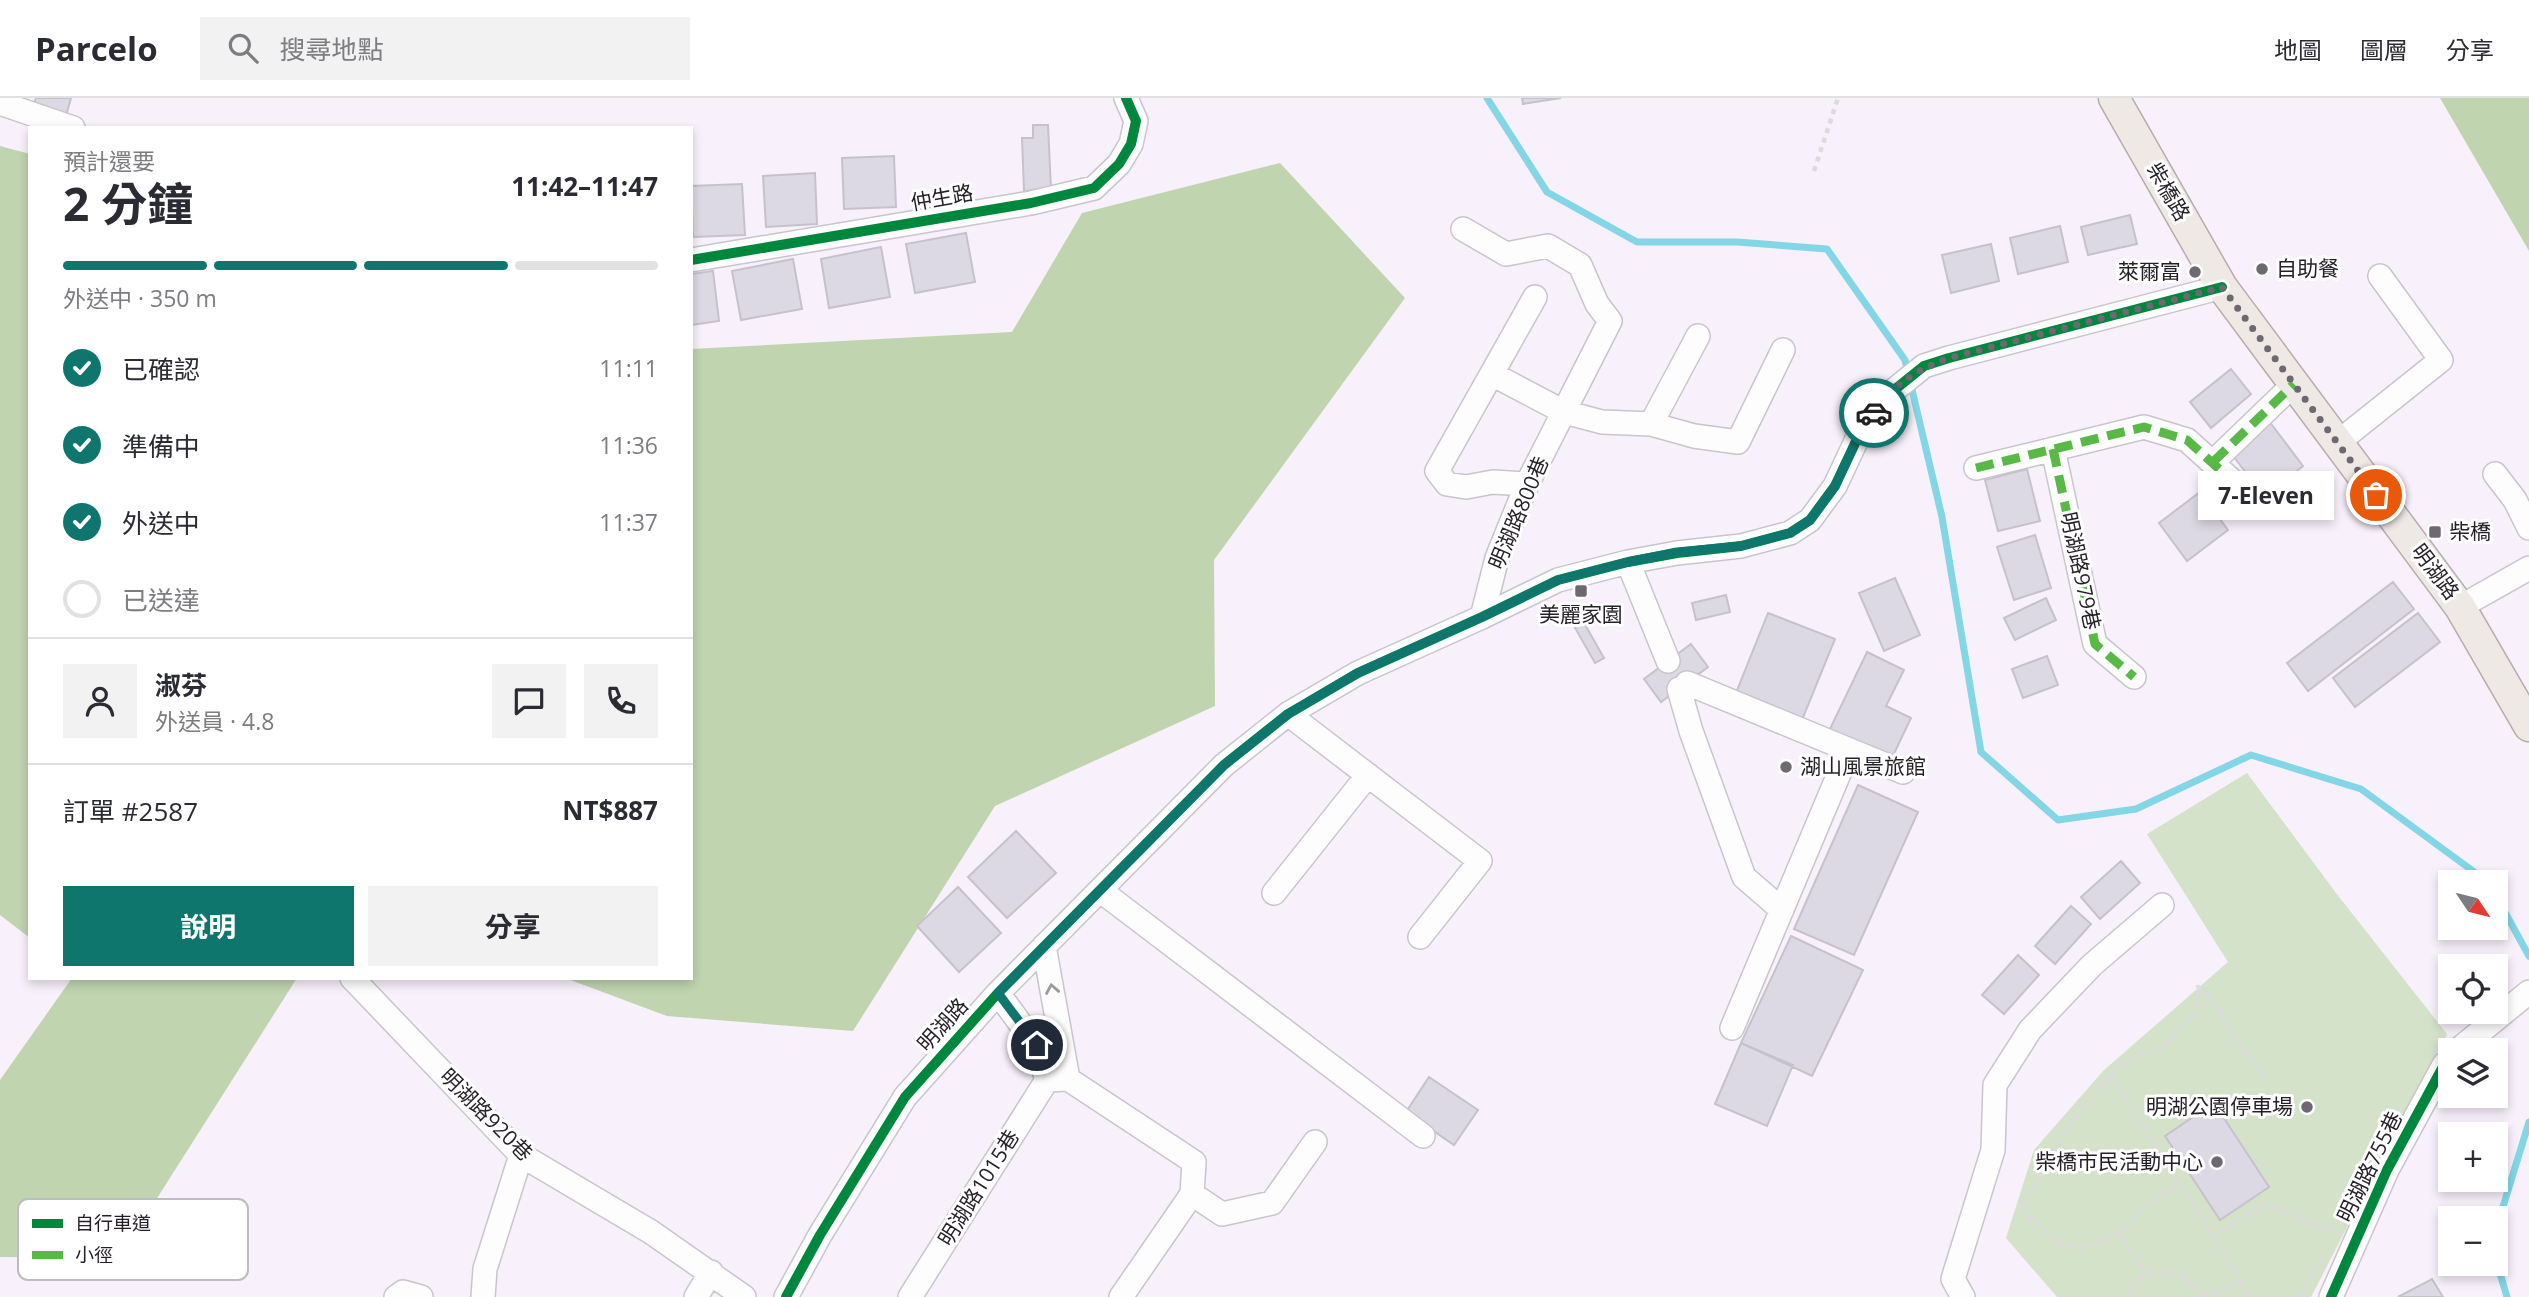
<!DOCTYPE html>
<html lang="zh-TW">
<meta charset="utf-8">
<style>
:root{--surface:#fff;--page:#f2f2f3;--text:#2b2b33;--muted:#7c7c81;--line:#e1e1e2;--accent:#0f766e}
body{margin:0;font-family:"Open Sans","Noto Sans TC",sans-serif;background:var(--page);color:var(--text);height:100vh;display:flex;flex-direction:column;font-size:26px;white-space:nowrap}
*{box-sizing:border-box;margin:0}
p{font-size:23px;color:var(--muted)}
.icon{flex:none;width:38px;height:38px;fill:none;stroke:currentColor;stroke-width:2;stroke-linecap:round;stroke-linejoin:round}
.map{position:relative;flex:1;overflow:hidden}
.drawer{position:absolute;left:28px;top:28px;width:665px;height:854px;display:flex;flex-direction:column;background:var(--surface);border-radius:0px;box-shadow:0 4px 10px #0003}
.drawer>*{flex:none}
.needle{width:46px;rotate:125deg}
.buttons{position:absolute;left:2438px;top:772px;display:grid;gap:14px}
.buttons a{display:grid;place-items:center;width:70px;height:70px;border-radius:0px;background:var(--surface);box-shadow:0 4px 10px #0003;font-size:35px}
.pin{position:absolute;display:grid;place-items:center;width:60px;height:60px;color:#fff;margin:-30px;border:4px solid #fff;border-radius:50%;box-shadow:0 2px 7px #0007}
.courier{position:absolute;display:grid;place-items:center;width:70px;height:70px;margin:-35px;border:5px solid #0f766e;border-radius:50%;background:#fff;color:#222;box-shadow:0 2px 9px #0007}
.bubble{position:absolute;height:49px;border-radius:0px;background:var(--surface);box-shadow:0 4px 10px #0003;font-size:23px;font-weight:700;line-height:49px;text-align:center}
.headline em{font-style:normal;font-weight:700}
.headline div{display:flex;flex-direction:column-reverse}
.headline{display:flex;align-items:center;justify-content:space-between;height:119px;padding:0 35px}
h1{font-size:46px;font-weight:700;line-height:52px}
.bar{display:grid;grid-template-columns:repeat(4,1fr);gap:10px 7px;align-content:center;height:84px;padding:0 35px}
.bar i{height:9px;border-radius:5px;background:var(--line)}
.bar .active{background:var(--accent)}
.bar p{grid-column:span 4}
.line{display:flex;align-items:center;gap:18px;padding:0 35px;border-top:2px solid var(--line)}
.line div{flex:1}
.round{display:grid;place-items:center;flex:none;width:74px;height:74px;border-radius:0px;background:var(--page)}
ol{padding:0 35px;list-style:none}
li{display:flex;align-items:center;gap:21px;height:77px}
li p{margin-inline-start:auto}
li .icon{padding:7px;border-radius:50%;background:var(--accent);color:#fff;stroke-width:4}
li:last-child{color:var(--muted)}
li i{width:38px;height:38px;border:4px solid var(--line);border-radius:50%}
.primary-button{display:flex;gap:14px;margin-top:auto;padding:14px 35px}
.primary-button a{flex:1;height:80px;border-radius:0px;background:var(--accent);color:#fff;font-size:28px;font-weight:700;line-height:80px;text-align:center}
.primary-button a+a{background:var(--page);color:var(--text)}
header{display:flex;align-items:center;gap:42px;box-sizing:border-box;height:98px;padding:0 35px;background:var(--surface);border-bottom:2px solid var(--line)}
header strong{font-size:33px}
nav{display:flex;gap:38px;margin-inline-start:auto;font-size:24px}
.search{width:490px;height:63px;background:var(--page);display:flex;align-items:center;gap:18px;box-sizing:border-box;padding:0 24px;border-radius:0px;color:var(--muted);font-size:26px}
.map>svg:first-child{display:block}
.green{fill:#d4e2ca}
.forest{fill:#c0d4b0}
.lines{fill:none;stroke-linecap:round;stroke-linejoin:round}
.stream{stroke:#82d6e6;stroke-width:7}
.building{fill:#ddd9e4;stroke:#c6c2cb;stroke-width:2}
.minor-casing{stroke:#cac4cc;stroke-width:26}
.major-casing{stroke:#b7acaa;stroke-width:33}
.path{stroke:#dcdadc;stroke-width:4.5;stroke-dasharray:5 5;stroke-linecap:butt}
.minor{stroke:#fefdfe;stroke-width:23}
.major{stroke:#efe9e6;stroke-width:30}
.quiet{stroke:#58b947;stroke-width:9;stroke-dasharray:18 9;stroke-linecap:butt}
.cycleway-casing{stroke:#fff;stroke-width:15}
.cycleway{stroke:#00873e;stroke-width:10}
.oneway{stroke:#9c999d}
.done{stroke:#6e6870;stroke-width:7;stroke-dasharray:0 12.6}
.route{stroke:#0f766e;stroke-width:9}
.poi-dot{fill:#6e6870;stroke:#fff;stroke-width:2.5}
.labels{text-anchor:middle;stroke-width:6;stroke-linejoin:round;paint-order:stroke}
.street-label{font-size:21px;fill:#241e26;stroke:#fff}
.poi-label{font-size:21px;fill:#241e26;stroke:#fff;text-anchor:start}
.key{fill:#fff;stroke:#bdbcbe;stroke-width:2}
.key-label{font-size:19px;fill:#241e26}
</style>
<header>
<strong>Parcelo</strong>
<div class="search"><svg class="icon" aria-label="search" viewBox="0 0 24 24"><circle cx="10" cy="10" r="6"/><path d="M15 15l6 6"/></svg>搜尋地點</div>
<nav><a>地圖</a><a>圖層</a><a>分享</a></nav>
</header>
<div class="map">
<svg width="2529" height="1199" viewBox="0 0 2529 1199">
<rect width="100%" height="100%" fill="#f8f0fa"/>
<!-- green -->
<path class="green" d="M2247,675L2336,795L2447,936L2311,1199H2057L2006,1140L2034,1052L2103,973L2228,864L2147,736Z"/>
<!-- forest -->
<path class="forest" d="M2440,0H2529V153Z
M0,48L30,56V840L0,817Z
M1280,65L1405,200L1214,462L1215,608L995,708L853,933L667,918L565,880H691V251L1012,234L1082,115Z
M72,880H297L119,1160L0,1159V982Z"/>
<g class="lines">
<!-- stream -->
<path class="stream" d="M1487,0L1547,94L1637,144H1737L1827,151L1905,262L1942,419L1981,654L2058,722L2136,711L2251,657L2361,691L2488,784
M2496,798L2529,858
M2502,1112L2529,1024
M2499,1172L2507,1199"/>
</g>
<!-- building -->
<path class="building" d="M36,0H71L66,18L33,8Z
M1522,0H1561L1523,6Z
M1033,27H1048L1051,91L1024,93L1022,40H1033Z
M894,58L896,109L844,111L842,60Z
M815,75L817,126L766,129L763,78Z
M742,86L745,137L693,139L691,88Z
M2130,117L2137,146L2088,157L2081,129Z
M2060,128L2068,164L2018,176L2010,140Z
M966,135L975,184L915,195L906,146Z
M1991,146L1999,183L1951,195L1942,157Z
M881,149L890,199L829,210L821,161Z
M793,161L802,211L741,222L732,173Z
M713,173L719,223L691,227V176Z
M2231,271L2251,296L2211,330L2190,304Z
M2269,323L2303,368L2264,398L2230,354Z
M2027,371L2040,423L1998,433L1985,382Z
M2200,394L2228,432L2187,463L2159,425Z
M2035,437L2051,490L2014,502L1997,449Z
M1895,480L1920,537L1884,553L1859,495Z
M2393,484L2414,511L2308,593L2287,565Z
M1726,497L1730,514L1696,522L1692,505Z
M2046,500L2056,522L2015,542L2004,520Z
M1768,515L1835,541L1802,622L1736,595Z
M2418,515L2440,544L2355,609L2333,580Z
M1579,516L1604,560L1595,565L1570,521Z
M1691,546L1708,569L1661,604L1644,581Z
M1867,554L1904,572L1886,608L1911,620L1890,664L1828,635Z
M2047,558L2058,587L2023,600L2012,571Z
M1858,687L1918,714L1854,857L1794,831Z
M1016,733L1056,775L1007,820L968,779Z
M2121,763L2140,785L2100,821L2081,799Z
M958,789L1001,835L959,874L917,828Z
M2071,808L2091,826L2055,866L2035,848Z
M1791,838L1863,872L1812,978L1741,945Z
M2018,857L2039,877L2004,916L1982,897Z
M1741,945L1793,967L1767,1028L1715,1006Z
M1429,979L1478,1012L1454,1047L1406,1014Z
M2214,1005L2269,1089L2220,1122L2165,1038Z
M2432,1181L2443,1199H2398Z"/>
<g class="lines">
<defs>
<path id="minor" d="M0,5L73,30
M1463,131L1506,156L1548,148L1580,167L1597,206L1610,223L1527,386L1497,460L1482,519
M691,162L1031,105L1094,90L1119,66L1131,46L1136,23L1126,0
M1492,276L1564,314L1602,324L1651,326L1694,338L1738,344L1783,252
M1651,326L1698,238
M2337,345L2441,262L2380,178
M2053,351L2095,546L2134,579
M2213,364L2294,286
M1976,370L2144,329L2187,342L2249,398
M2495,376L2515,402L2529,430
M1527,386L1493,384L1466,389L1447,386L1437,373L1535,199
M1628,464L1668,563
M2460,509L2529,470
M1687,585L1903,674
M1679,591L1691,633L1744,779L1782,812
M1288,616L1480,763L1420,839
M1101,793L1423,1038
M1274,795L1368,677
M1044,848L1068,981
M352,880L521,1057L651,1134L744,1199
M1732,930L1849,652
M2458,952L2529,894
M1047,982L1068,981L1194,1064L1192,1096L1121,1199
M1192,1096L1222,1116L1272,1105L1315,1044
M396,1199L403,1194L421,1199
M483,1199L485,1171L521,1057
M696,1199L711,1174
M786,1199L820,1137L905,999L998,895L1224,667L1288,616L1358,575L1482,519L1558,482L1628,464L1677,455L1741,448L1790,435L1810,422L1835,388L1858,339L1883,301L1924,268L1949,260L2222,189
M910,1199L1047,982L1036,947L998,895
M1963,1199L1953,1181L1993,1052L1995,987L2030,932L2092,867L2162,807
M2331,1199L2387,1072L2444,967L2450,961"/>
<path id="major" d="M2114,0L2222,189L2460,509L2529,628"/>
</defs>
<!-- minor casing -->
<use href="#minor" class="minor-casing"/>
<!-- major casing -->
<use href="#major" class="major-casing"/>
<!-- path -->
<path class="path" d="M1814,73L1838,0
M2111,978L2241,1184L2204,1199
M2117,1136L2160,1098L2179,1088
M2212,1139L2266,1106L2336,1136
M2150,1177L2117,1136C2107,1140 2096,1147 2086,1149C2059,1155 2036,1126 2021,1109L2080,1013L2111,978L2137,958L2164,948L2179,930L2196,918L2198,889L2210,897L2245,955L2269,983
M2241,1184L2249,1199
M2129,1199C2144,1162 2186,1169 2203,1199
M2300,1199L2323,1157"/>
<!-- minor -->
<use href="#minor" class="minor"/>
<!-- major -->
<use href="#major" class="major"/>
<!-- quiet -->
<path class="quiet" d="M2053,351L2095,546L2134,579
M2213,364L2294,286
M1976,370L2144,329L2187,342L2249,398"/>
<defs>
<path id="cycleway" d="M691,162L1031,105L1094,90L1119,66L1131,46L1136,23L1126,0
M786,1199L820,1137L905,999L998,895L1224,667L1288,616L1358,575L1482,519L1558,482L1628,464L1677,455L1741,448L1790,435L1810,422L1835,388L1858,339L1883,301L1924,268L1949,260L2222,189
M2331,1199L2387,1072L2444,967L2450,961"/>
</defs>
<!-- cycleway casing -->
<use href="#cycleway" class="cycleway-casing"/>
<!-- cycleway -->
<use href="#cycleway" class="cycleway"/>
</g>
<!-- one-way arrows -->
<defs><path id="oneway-chevron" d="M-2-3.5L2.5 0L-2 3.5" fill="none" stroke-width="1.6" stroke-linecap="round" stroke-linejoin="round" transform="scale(1.75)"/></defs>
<use class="oneway" href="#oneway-chevron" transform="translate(1052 891) rotate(-100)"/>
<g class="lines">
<!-- done -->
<path class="done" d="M1874,315C1892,287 1918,271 1949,260L2222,189L2376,397"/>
<!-- route -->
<path class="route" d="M1037,947L998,895L1224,667L1288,616L1357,575L1482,519L1558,482L1628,464L1677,454L1741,448L1790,435L1810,422L1835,388L1858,339L1874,315"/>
</g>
<!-- markers -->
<g class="poi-dot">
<circle cx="2262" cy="171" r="7"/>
<circle cx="2195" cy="174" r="7"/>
<rect x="2428" y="427" width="14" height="14" rx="3.5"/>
<rect x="1574" y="486" width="14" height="14" rx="3.5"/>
<circle cx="1786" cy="669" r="7"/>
<circle cx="2307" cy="1009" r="7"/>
<circle cx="2217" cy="1064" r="7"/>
</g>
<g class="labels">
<!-- street labels -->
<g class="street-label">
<text transform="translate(2168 94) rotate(60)" y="7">柴橋路</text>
<text transform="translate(942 100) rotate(-10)" y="7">仲生路</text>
<text transform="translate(1519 415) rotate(-67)" y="7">明湖路800巷</text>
<text transform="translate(2080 473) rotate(78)" y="7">明湖路979巷</text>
<text transform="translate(2435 474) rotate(53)" y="7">明湖路</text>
<text transform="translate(943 927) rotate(-48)" y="7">明湖路</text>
<text transform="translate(486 1017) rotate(45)" y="7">明湖路920巷</text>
<text transform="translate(2370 1069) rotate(-64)" y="7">明湖路755巷</text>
<text transform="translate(979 1090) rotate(-58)" y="7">明湖路1015巷</text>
</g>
<!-- poi labels -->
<g class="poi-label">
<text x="2276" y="178">自助餐</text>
<text x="2181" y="181" text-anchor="end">萊爾富</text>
<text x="2449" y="441">柴橋</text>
<text x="1581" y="524" text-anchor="middle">美麗家園</text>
<text x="1800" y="676">湖山風景旅館</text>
<text x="2293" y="1016" text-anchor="end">明湖公園停車場</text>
<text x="2203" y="1071" text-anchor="end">柴橋市民活動中心</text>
</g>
</g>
<!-- legend -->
<rect x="18" y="1101" width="230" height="81" rx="10" class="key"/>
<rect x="32" y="1121" width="31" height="9" fill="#00873e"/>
<rect x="32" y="1153" width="31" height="8" fill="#58b947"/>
<g class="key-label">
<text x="75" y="1132">自行車道</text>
<text x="75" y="1164">小徑</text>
</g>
</svg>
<div class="buttons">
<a><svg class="needle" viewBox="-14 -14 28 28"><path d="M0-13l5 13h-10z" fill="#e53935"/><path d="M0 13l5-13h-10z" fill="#7c7c81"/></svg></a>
<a><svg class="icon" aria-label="locate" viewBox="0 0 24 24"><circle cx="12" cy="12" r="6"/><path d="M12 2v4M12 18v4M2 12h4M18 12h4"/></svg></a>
<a><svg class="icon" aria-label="layers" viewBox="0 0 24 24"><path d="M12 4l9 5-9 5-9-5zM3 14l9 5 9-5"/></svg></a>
<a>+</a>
<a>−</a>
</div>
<div class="pin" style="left:2376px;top:397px;background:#ea580c"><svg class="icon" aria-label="bag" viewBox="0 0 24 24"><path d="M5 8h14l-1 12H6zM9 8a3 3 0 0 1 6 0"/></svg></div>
<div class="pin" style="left:1037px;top:947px;background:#1f2937"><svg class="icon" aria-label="home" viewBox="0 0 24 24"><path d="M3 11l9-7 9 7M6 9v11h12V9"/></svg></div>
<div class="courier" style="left:1874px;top:315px"><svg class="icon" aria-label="car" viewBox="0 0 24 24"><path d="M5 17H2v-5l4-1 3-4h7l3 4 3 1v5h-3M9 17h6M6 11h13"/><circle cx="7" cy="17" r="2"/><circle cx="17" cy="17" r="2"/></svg></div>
<div class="bubble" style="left:2198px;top:373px;width:136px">7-Eleven</div>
<section class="drawer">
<div class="headline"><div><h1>2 分鐘</h1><p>預計還要</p></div><em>11:42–11:47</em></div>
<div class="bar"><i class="active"></i><i class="active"></i><i class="active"></i><i></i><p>外送中 · 350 m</p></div>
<ol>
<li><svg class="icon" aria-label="check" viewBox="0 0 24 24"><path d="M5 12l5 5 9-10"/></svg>已確認<p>11:11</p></li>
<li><svg class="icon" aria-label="check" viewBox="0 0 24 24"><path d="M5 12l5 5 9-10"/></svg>準備中<p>11:36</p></li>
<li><svg class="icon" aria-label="check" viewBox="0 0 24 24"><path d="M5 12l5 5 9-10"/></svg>外送中<p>11:37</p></li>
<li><i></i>已送達</li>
</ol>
<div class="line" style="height:126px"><a class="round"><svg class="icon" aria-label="person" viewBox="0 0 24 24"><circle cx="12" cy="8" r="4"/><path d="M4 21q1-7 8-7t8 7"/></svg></a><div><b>淑芬</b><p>外送員 · 4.8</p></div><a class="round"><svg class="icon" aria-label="chat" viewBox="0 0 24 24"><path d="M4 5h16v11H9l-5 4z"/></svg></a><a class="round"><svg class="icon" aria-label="phone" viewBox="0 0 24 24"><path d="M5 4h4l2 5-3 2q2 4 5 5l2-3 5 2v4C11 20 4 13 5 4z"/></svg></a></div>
<div class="line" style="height:91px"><div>訂單 #2587</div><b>NT$887</b></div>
<div class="primary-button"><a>說明</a><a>分享</a></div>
</section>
</div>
